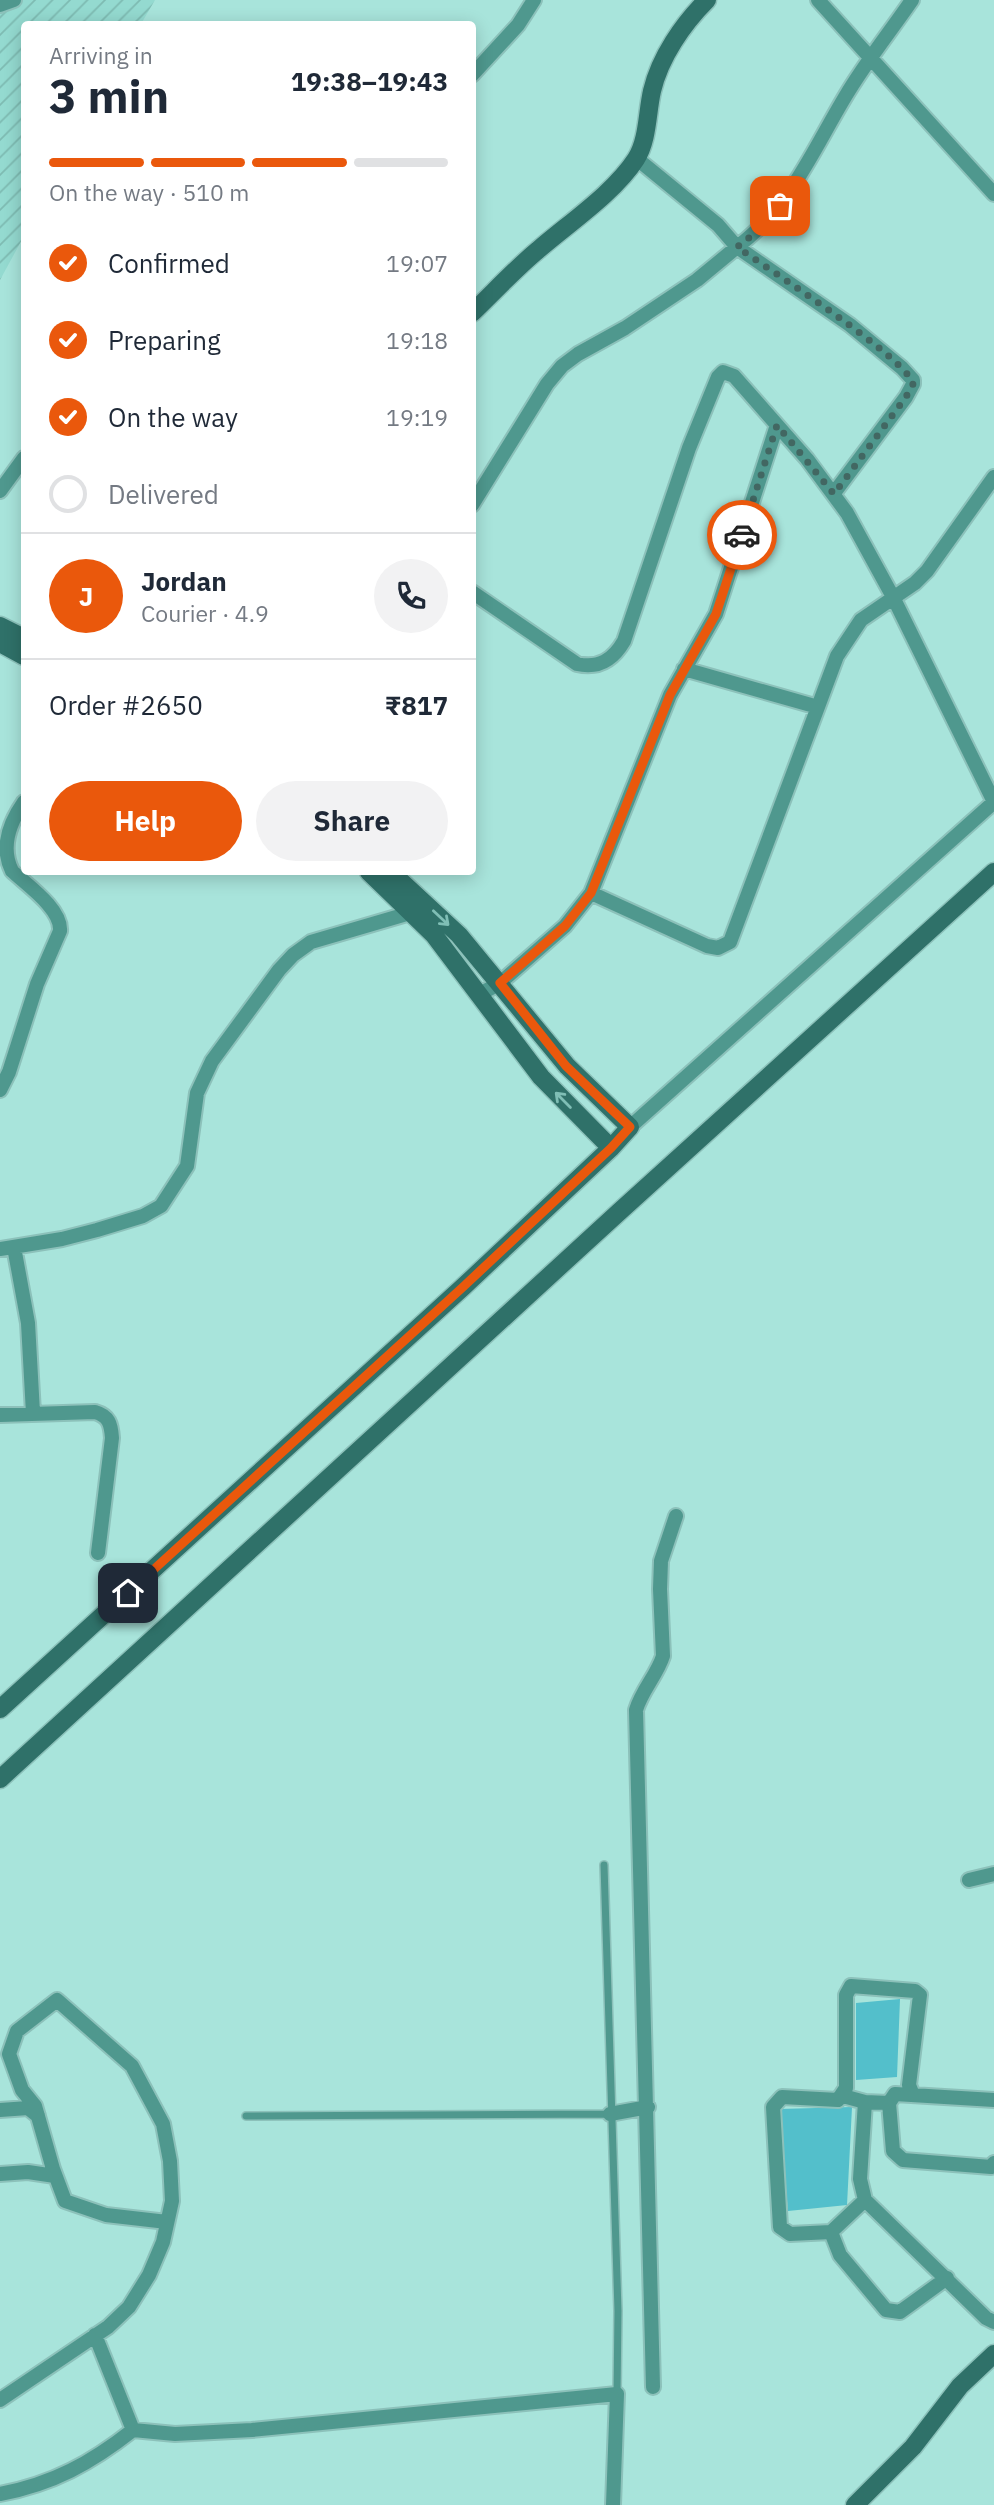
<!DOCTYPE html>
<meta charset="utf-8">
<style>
:root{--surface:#fff;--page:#f2f2f3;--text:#1f2937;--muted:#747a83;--line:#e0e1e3;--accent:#ea580c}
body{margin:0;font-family:"IBM Plex Sans",sans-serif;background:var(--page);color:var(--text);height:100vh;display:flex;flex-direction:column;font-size:26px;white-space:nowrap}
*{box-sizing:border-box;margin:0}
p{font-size:23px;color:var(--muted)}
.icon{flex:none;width:38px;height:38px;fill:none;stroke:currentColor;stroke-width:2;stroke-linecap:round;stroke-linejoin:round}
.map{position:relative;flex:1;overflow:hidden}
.panel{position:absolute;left:21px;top:21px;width:455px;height:854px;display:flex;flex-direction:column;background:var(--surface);border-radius:7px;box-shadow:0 4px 18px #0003}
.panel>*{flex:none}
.pin{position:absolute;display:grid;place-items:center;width:60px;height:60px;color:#fff;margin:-30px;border-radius:14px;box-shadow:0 4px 10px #0006}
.courier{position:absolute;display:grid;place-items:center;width:70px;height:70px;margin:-35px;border:5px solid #ea580c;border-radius:50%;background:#fff;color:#222;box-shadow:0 2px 9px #0007}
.summary em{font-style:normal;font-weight:700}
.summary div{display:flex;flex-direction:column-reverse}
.summary{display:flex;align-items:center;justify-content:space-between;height:119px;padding:0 28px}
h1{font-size:46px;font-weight:700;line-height:52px}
.bar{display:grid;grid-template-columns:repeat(4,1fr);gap:10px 7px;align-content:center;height:84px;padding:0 28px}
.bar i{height:9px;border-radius:5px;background:var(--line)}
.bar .active{background:var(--accent)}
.bar p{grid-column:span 4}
.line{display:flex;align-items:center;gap:18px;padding:0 28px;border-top:2px solid var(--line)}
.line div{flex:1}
.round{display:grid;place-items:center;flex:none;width:74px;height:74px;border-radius:37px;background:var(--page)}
ol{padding:0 28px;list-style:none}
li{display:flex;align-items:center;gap:21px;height:77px}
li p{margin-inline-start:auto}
li .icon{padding:7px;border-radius:50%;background:var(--accent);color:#fff;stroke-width:4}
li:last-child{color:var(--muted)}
li i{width:38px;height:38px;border:4px solid var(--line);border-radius:50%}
.button{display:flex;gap:14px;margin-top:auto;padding:14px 28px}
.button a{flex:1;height:80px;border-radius:42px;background:var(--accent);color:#fff;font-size:28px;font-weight:700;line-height:80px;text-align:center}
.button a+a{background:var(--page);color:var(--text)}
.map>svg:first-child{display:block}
.industrial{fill:url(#industrial-furrows)}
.building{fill:#53bfcb}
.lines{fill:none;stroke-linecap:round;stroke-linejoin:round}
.lane-casing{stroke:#8cc1ba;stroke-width:10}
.street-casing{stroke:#8cc1ba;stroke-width:18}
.secondary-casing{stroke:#8cc1ba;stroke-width:21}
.lane{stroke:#4f988e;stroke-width:7}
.street{stroke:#4f988e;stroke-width:14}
.secondary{stroke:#2f7169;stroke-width:18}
.oneway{stroke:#7fbeb5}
.done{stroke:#426762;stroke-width:7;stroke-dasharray:0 12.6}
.route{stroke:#ea580c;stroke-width:9}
</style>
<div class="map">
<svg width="994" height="2505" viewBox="0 0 994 2505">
<defs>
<pattern id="industrial-furrows" width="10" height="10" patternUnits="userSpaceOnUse" patternTransform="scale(1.75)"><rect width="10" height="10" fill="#94dad0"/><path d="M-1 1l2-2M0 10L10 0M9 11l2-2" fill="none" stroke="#7ebbb2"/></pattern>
</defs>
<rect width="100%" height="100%" fill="#a8e4db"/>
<!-- industrial -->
<path class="industrial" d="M0,0H155L141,24H24V236L0,280Z"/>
<!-- building -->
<path class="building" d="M900,1999L897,2077L856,2080V2003Z
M852,2107L847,2205L788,2211L779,2109Z"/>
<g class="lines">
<defs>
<path id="lane" d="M604,1865L618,2311L617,2394
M246,2116L610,2114"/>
<path id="street" d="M818,0L994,194
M0,5L14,0
M472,75L518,25L534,0
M0,491L24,458
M834,493L906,397L913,384V380L902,368L850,325L737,247C790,207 812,152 845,97C865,63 890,32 912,0
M472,505L547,384L562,366L578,354L625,328L697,280L737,247L718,225L636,158
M472,592L577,664C599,669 613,660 624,641L689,448L718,377L723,372L734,376L807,459L847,513L893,597L994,802
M684,669L818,707
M591,893L707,946L718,948L730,942L837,656L861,620L915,583L927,571L994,477
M480,994L500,983L565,926L591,893L670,695L716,614L777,425
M0,1090L9,1072L37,984L60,931C62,909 27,885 12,871C0,847 10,822 24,802
M630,1127L994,802
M14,1247L28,1323L33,1413
M0,1249L62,1239L97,1230L143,1216L161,1206L187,1166L197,1093L212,1061L279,970L293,955L311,942L410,913
M0,1415L95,1412C109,1416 111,1424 112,1438L98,1553
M969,1880L994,1874
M843,2096L865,2102L889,2103
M994,2100L895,2094L889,2103L893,2151L903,2160L991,2167L994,2163
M865,2102L860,2179L865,2200
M0,2110L28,2108L38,2116
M610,2114L648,2107
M0,2174L28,2172L55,2176
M831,2232L790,2234L780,2227L773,2107L782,2097L838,2100L846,2088V1995L851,1986L915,1991L920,1995L909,2085L913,2095
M947,2278L900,2312L886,2310L840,2255L831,2232L865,2200L986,2318L994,2322
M95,2335L133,2430
M653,2387L636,1710C642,1690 657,1675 663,1656L660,1589L661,1561L676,1516
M0,2400L108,2327L129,2307L149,2275L163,2242L172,2201L170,2161L163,2124L132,2066L57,2000L17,2031L9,2054L22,2090L35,2106L53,2169L65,2201L106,2215L167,2222
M0,2494C53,2484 91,2463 133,2430L175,2434L252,2430L617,2394L613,2505"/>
<path id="secondary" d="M472,313C494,292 515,269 538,250C569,223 614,193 636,159C648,140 647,113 652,91C660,57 683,24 707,0
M0,626L24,638
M0,643L24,656
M369,872L434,935L541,1077L611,1148
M0,1709L463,1287L611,1148L630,1127L567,1066L459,935L391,872
M0,1779L619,1212L994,872
M855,2505L913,2447L960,2386L994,2354"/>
</defs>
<!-- lane casing -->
<use href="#lane" class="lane-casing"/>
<!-- street casing -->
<use href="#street" class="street-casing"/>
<!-- secondary casing -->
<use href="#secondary" class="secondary-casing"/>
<!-- lane -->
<use href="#lane" class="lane"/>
<!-- street -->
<use href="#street" class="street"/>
<!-- secondary -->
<use href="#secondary" class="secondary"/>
</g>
<!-- one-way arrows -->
<defs><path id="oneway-shaft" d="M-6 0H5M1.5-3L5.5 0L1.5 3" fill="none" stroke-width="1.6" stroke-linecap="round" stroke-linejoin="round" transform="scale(1.75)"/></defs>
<g class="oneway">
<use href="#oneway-shaft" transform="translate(441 918) rotate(43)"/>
<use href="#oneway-shaft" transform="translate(563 1100) rotate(-135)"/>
</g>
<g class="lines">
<!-- done -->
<path class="done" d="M742,535L777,425L834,494L906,397L913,384C909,360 764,266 737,247L758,231L780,206"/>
<!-- route -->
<path class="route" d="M128,1593L463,1287L611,1148L630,1127L566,1066L500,983L565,926L591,893L670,695L716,614L742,535"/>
</g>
</svg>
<div class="pin" style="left:780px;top:206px;background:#ea580c"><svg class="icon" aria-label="bag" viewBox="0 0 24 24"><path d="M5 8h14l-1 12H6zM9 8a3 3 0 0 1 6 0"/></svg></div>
<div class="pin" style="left:128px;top:1593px;background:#1f2937"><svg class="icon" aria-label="home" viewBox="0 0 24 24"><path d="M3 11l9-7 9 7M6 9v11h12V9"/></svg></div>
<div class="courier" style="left:742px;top:535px"><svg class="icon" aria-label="car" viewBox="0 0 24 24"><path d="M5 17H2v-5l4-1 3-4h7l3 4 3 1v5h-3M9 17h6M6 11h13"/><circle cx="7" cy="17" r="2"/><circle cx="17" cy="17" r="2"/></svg></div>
<section class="panel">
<div class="summary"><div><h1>3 min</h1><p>Arriving in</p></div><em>19:38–19:43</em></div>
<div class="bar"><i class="active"></i><i class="active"></i><i class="active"></i><i></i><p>On the way · 510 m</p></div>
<ol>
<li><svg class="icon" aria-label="check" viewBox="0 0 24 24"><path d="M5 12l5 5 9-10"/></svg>Confirmed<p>19:07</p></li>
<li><svg class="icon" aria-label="check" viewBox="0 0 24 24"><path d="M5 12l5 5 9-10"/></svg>Preparing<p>19:18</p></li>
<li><svg class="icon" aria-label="check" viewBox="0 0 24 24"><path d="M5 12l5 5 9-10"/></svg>On the way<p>19:19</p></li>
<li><i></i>Delivered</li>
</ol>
<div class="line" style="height:126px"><b class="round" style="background:var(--accent);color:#fff">J</b><div><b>Jordan</b><p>Courier · 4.9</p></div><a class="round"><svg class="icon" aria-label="phone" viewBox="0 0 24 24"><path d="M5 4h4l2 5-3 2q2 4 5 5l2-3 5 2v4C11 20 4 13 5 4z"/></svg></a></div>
<div class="line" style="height:91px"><div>Order #2650</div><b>₹817</b></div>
<div class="button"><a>Help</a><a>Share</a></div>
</section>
</div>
